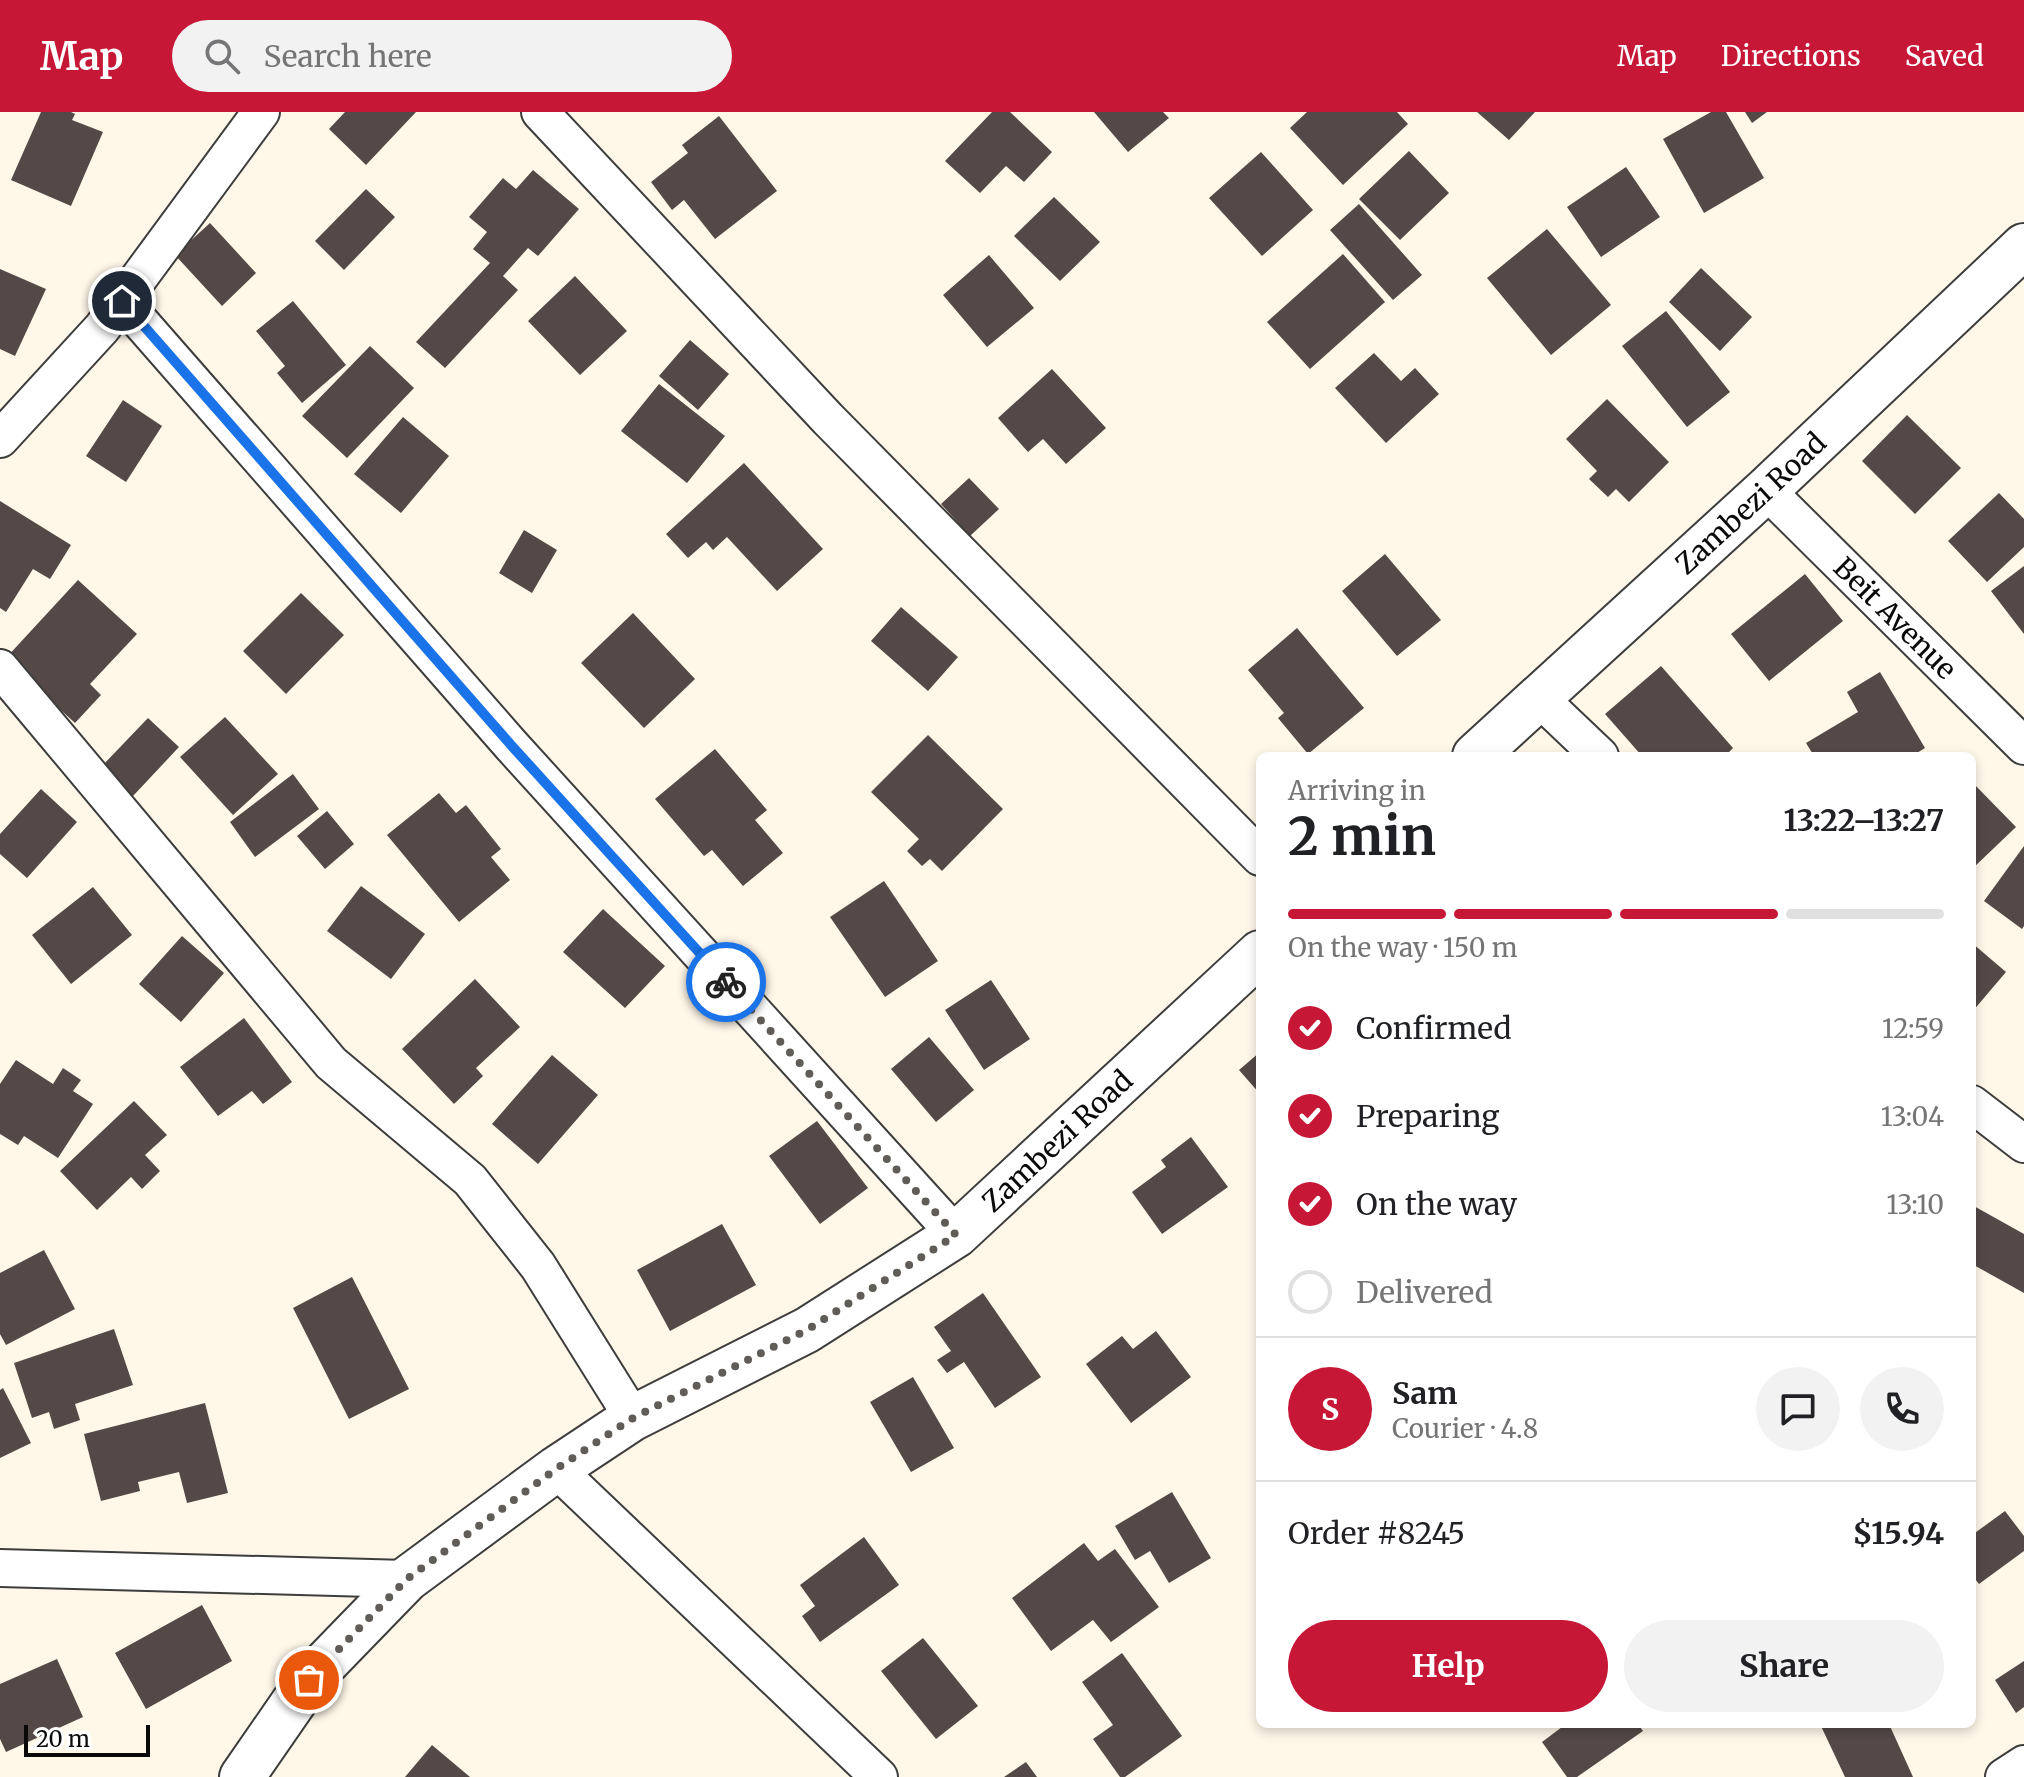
<!DOCTYPE html>
<meta charset="utf-8">
<style>
:root{--surface:#fff;--page:#f2f2f2;--text:#202124;--muted:#757577;--line:#e0e0e0;--accent:#c61736}
body{margin:0;font-family:Merriweather,serif;background:var(--page);color:var(--text);height:100vh;display:flex;flex-direction:column;font-size:30px;white-space:nowrap}
*{box-sizing:border-box;margin:0}
p{font-size:26px;color:var(--muted)}
.icon{flex:none;width:44px;height:44px;fill:none;stroke:currentColor;stroke-width:2;stroke-linecap:round;stroke-linejoin:round}
.map{position:relative;flex:1;overflow:hidden}
.sheet{position:absolute;left:1256px;top:640px;width:720px;height:976px;display:flex;flex-direction:column;background:var(--surface);border-radius:12px;box-shadow:0 4px 12px #0003}
.sheet>*{flex:none}
.scale{position:absolute;left:24px;bottom:20px;width:126px;box-sizing:border-box;padding-left:8px;border:4px solid #0a0a0a;border-top:0;font-size:22px;line-height:28px;white-space:nowrap;color:#0a0a0a;-webkit-text-stroke:6px #fff;paint-order:stroke}
.pin{position:absolute;display:grid;place-items:center;width:68px;height:68px;color:#fff;margin:-34px;border:4px solid #fff;border-radius:50%;box-shadow:0 2px 8px #0007}
.courier{position:absolute;display:grid;place-items:center;width:80px;height:80px;margin:-40px;border:6px solid #1a73e8;border-radius:50%;background:#fff;color:#222;box-shadow:0 2px 10px #0007}
.head em{font-style:normal;font-weight:700}
.head div{display:flex;flex-direction:column-reverse}
.head{display:flex;align-items:center;justify-content:space-between;height:136px;padding:0 32px}
h1{font-size:52px;font-weight:700;line-height:60px}
.bar{display:grid;grid-template-columns:repeat(4,1fr);gap:12px 8px;align-content:center;height:96px;padding:0 32px}
.bar i{height:10px;border-radius:6px;background:var(--line)}
.bar .on{background:var(--accent)}
.bar p{grid-column:span 4}
.line{display:flex;align-items:center;gap:20px;padding:0 32px;border-top:2px solid var(--line)}
.line div{flex:1}
.round{display:grid;place-items:center;flex:none;width:84px;height:84px;border-radius:42px;background:var(--page)}
ol{padding:0 32px;list-style:none}
li{display:flex;align-items:center;gap:24px;height:88px}
li p{margin-inline-start:auto}
li .icon{padding:8px;border-radius:50%;background:var(--accent);color:#fff;stroke-width:4}
li:last-child{color:var(--muted)}
li i{width:44px;height:44px;border:4px solid var(--line);border-radius:50%}
.button{display:flex;gap:16px;margin-top:auto;padding:16px 32px}
.button a{flex:1;height:92px;border-radius:48px;background:var(--accent);color:#fff;font-size:32px;font-weight:700;line-height:92px;text-align:center}
.button a+a{background:var(--page);color:var(--text)}
header{display:flex;align-items:center;gap:48px;box-sizing:border-box;height:112px;padding:0 40px;background:var(--accent);color:#fff}
header strong{font-size:38px}
nav{display:flex;gap:44px;margin-inline-start:auto;font-size:28px}
.search{width:560px;height:72px;background:var(--page);display:flex;align-items:center;gap:20px;box-sizing:border-box;padding:0 28px;border-radius:44px;color:var(--muted);font-size:30px}
.map>svg:first-child{display:block}
.building{fill:#544946}
.lines{fill:none;stroke-linecap:round;stroke-linejoin:round}
.minor-casing{stroke:#3d3d3d;stroke-width:40}
.tertiary-casing{stroke:#3d3d3d;stroke-width:48}
.minor{stroke:#fff;stroke-width:36}
.tertiary{stroke:#fff;stroke-width:44}
.done{stroke:#605d58;stroke-width:8;stroke-dasharray:0 14.4}
.route{stroke:#1a73e8;stroke-width:10}
.labels{text-anchor:middle;stroke-width:8;stroke-linejoin:round;paint-order:stroke}
.street-label{font-size:28px;fill:#0a0a0a;stroke:#fff}
</style>
<header>
<strong>Map</strong>
<div class="search"><svg class="icon" aria-label="search" viewBox="0 0 24 24"><circle cx="10" cy="10" r="6"/><path d="M15 15l6 6"/></svg>Search here</div>
<nav><a>Map</a><a>Directions</a><a>Saved</a></nav>
</header>
<div class="map">
<svg width="2024" height="1665" viewBox="0 0 2024 1665">
<rect width="100%" height="100%" fill="#fff7e8"/>
<!-- building -->
<path class="building" d="M41,0H71L75,2L72,8L103,20L71,94L11,68Z
M345,0H416L366,53L329,17Z
M992,0H1010L1052,40L1024,70L1006,54L980,81L945,49Z
M1094,0H1163L1169,6L1128,40Z
M1307,0H1397L1408,12L1343,73L1290,16Z
M1477,0H1535L1509,28Z
M1711,0H1726L1764,66L1704,101L1663,27Z
M1745,0H1767L1752,11Z
M719,4L777,79L715,127L684,88L672,98L651,70L688,41L682,33Z
M1409,39L1449,81L1400,128L1359,87Z
M1261,40L1313,98L1262,144L1209,86Z
M1626,55L1660,105L1601,145L1567,95Z
M533,58L579,97L538,144L528,136L503,164L518,178L445,256L416,230L490,151L473,137L487,120L469,105L503,66L516,77Z
M366,77L395,105L344,158L315,129Z
M1054,85L1100,130L1060,169L1014,124Z
M1359,92L1422,163L1393,188L1330,118Z
M210,111L256,161L222,194L175,143Z
M1547,117L1611,193L1551,243L1487,166Z
M1343,142L1385,190L1310,257L1267,210Z
M989,143L1034,196L987,235L943,183Z
M1701,156L1752,205L1720,239L1669,190Z
M0,157L46,177L15,244L0,237Z
M575,164L627,219L580,263L528,209Z
M293,189L346,253L302,291L277,261L285,254L256,219Z
M1666,199L1730,280L1687,315L1622,234Z
M690,228L729,262L698,298L659,264Z
M370,234L414,276L347,346L302,304Z
M1374,241L1401,269L1415,256L1439,282L1386,331L1335,276Z
M1052,257L1106,316L1066,352L1043,327L1028,340L998,306Z
M659,272L725,324L687,371L621,319Z
M1607,287L1669,350L1629,390L1616,377L1608,385L1589,367L1597,359L1566,327Z
M123,288L162,314L126,370L86,344Z
M1907,303L1961,356L1915,402L1862,349Z
M403,305L449,344L401,401L354,362Z
M744,351L823,437L777,479L727,425L713,438L706,430L688,446L666,422Z
M969,366L999,397L970,424L941,392Z
M1999,381L2024,407V435L1987,470L1948,429Z
M0,389L71,433L50,467L33,457L6,500L0,496Z
M524,418L557,438L532,481L499,461Z
M1385,442L1441,508L1397,544L1342,479Z
M2024,454V522L1991,479Z
M1805,462L1843,509L1769,569L1731,522Z
M78,468L137,522L90,572L101,583L75,611L5,547Z
M301,481L344,523L286,582L243,539Z
M901,495L958,545L928,579L871,529Z
M633,501L695,567L644,616L581,551Z
M1297,516L1364,596L1308,642L1278,606L1284,601L1248,558Z
M1661,554L1733,636L1725,644H1642L1605,602Z
M1880,560L1925,636L1912,644H1814L1806,631L1858,600L1847,580Z
M225,605L278,662L233,703L180,645Z
M148,606L179,635L133,684L102,654Z
M928,623L1003,697L942,759L930,747L922,754L907,739L919,727L871,680Z
M715,637L767,698L755,708L783,741L743,774L712,738L704,744L655,687Z
M293,662L319,697L255,745L230,710Z
M1972,670L2016,715L1972,757Z
M41,677L77,710L27,766L0,742V722Z
M439,681L456,701L466,693L501,737L491,745L510,768L459,810L387,723Z
M327,699L354,732L325,757L297,724Z
M2024,734V814L2022,817L1984,789Z
M884,769L938,849L885,885L830,805Z
M361,774L425,822L391,867L327,819Z
M93,775L132,823L71,872L32,823Z
M603,797L665,854L625,896L563,840Z
M182,824L224,861L181,910L139,872Z
M1972,831L2006,860L1972,900Z
M475,867L520,915L476,956L483,964L454,992L402,937Z
M991,868L1030,927L984,958L945,898Z
M244,906L292,970L263,992L252,979L218,1004L180,955Z
M929,925L974,978L936,1010L891,957Z
M1260,940V982L1239,958Z
M552,943L598,983L538,1052L492,1012Z
M16,948L53,972L63,956L81,968L73,979L93,992L58,1046L24,1024L18,1033L0,1022V972Z
M134,989L167,1023L145,1043L160,1059L142,1077L131,1065L97,1098L60,1059Z
M817,1009L868,1076L820,1112L769,1044Z
M1191,1025L1228,1075L1162,1122L1132,1080L1166,1055L1161,1048Z
M1972,1093L2024,1122V1181L1972,1152Z
M722,1112L756,1173L670,1219L637,1158Z
M44,1138L75,1197L6,1233L0,1222V1161Z
M352,1165L409,1277L349,1307L293,1196Z
M983,1181L1041,1265L995,1296L964,1250L947,1261L937,1248L951,1239L934,1215Z
M114,1217L133,1273L75,1292L80,1308L54,1317L49,1300L32,1306L14,1251Z
M1156,1219L1191,1265L1131,1311L1086,1252L1122,1224L1133,1237Z
M913,1265L954,1336L911,1360L870,1290Z
M3,1276L31,1331L0,1346V1278Z
M205,1291L228,1381L187,1391L179,1360L138,1370L140,1379L101,1389L84,1322Z
M1172,1380L1211,1446L1169,1471L1150,1439L1135,1448L1115,1414Z
M2005,1399L2024,1424V1439L1979,1472L1972,1463V1423Z
M864,1425L899,1473L820,1530L802,1504L815,1494L800,1473Z
M1084,1431L1098,1449L1115,1437L1159,1495L1111,1530L1093,1508L1051,1539L1012,1486Z
M202,1493L232,1549L146,1597L115,1541Z
M923,1526L978,1594L936,1627L881,1559Z
M1122,1541L1182,1624L1125,1665H1120L1093,1627L1113,1613L1082,1570Z
M57,1547L83,1605L6,1640L0,1627V1572Z
M2024,1549V1595L2016,1601L1995,1568Z
M1566,1612H1638L1643,1619L1577,1665H1567L1542,1630Z
M1820,1612H1889L1913,1665H1845Z
M432,1633L470,1665H405Z
M1026,1650L1037,1665H1004Z"/>
<g class="lines">
<defs>
<g id="minor">
<path d="M540,0L828,307L1260,745"/>
<path d="M122,189L511,633L956,1123"/>
<path d="M0,327L102,216L261,0"/>
<path id="s1" d="M1766,378L2024,634"/>
<path d="M0,556L331,951L470,1068L538,1154L633,1306"/>
<path d="M1539,586L1600,644"/>
<path d="M1972,992L2024,1032"/>
<path d="M556,1357L879,1665"/>
<path d="M0,1456L407,1467"/>
<path d="M2004,1665L2024,1652"/>
</g>
<g id="tertiary">
<path id="s2" d="M1475,644L1766,378L2024,134"/>
<path id="s3" d="M242,1665L309,1568L407,1467L556,1357L633,1306L807,1218L956,1123L1260,841"/>
</g>
</defs>
<!-- minor casing -->
<use href="#minor" class="minor-casing"/>
<!-- tertiary casing -->
<use href="#tertiary" class="tertiary-casing"/>
<!-- minor -->
<use href="#minor" class="minor"/>
<!-- tertiary -->
<use href="#tertiary" class="tertiary"/>
</g>
<g class="lines">
<!-- done -->
<path class="done" d="M309,1568L407,1467L556,1357L633,1306L807,1218L956,1123L726,870"/>
<!-- route -->
<path class="route" d="M122,189L511,633L726,870"/>
</g>
<g class="labels">
<!-- street labels -->
<g class="street-label">
<text dy="10" stroke="none"><textPath href="#s2" startOffset="374">Zambezi Road</textPath></text>
<text dy="10" stroke="none"><textPath href="#s1" startOffset="182">Beit Avenue</textPath></text>
<text dy="10" stroke="none"><textPath href="#s3" startOffset="1046">Zambezi Road</textPath></text>
</g>
</g>
</svg>
<div class="scale">20 m</div>
<div class="pin" style="left:309px;top:1568px;background:#ea580c"><svg class="icon" aria-label="bag" viewBox="0 0 24 24"><path d="M5 8h14l-1 12H6zM9 8a3 3 0 0 1 6 0"/></svg></div>
<div class="pin" style="left:122px;top:189px;background:#1f2937"><svg class="icon" aria-label="home" viewBox="0 0 24 24"><path d="M3 11l9-7 9 7M6 9v11h12V9"/></svg></div>
<div class="courier" style="left:726px;top:870px"><svg class="icon" aria-label="bike" viewBox="0 0 24 24"><circle cx="6" cy="16" r="4"/><circle cx="18" cy="16" r="4"/><path d="M6 16l4-8h5l3 8M10 8l3 8H6M13 5h3"/></svg></div>
<section class="sheet">
<div class="head"><div><h1>2 min</h1><p>Arriving in</p></div><em>13:22–13:27</em></div>
<div class="bar"><i class="on"></i><i class="on"></i><i class="on"></i><i></i><p>On the way · 150 m</p></div>
<ol>
<li><svg class="icon" aria-label="check" viewBox="0 0 24 24"><path d="M5 12l5 5 9-10"/></svg>Confirmed<p>12:59</p></li>
<li><svg class="icon" aria-label="check" viewBox="0 0 24 24"><path d="M5 12l5 5 9-10"/></svg>Preparing<p>13:04</p></li>
<li><svg class="icon" aria-label="check" viewBox="0 0 24 24"><path d="M5 12l5 5 9-10"/></svg>On the way<p>13:10</p></li>
<li><i></i>Delivered</li>
</ol>
<div class="line" style="height:144px"><b class="round" style="background:var(--accent);color:#fff">S</b><div><b>Sam</b><p>Courier · 4.8</p></div><a class="round"><svg class="icon" aria-label="chat" viewBox="0 0 24 24"><path d="M4 5h16v11H9l-5 4z"/></svg></a><a class="round"><svg class="icon" aria-label="phone" viewBox="0 0 24 24"><path d="M5 4h4l2 5-3 2q2 4 5 5l2-3 5 2v4C11 20 4 13 5 4z"/></svg></a></div>
<div class="line" style="height:104px"><div>Order #8245</div><b>$15.94</b></div>
<div class="button"><a>Help</a><a>Share</a></div>
</section>
</div>
